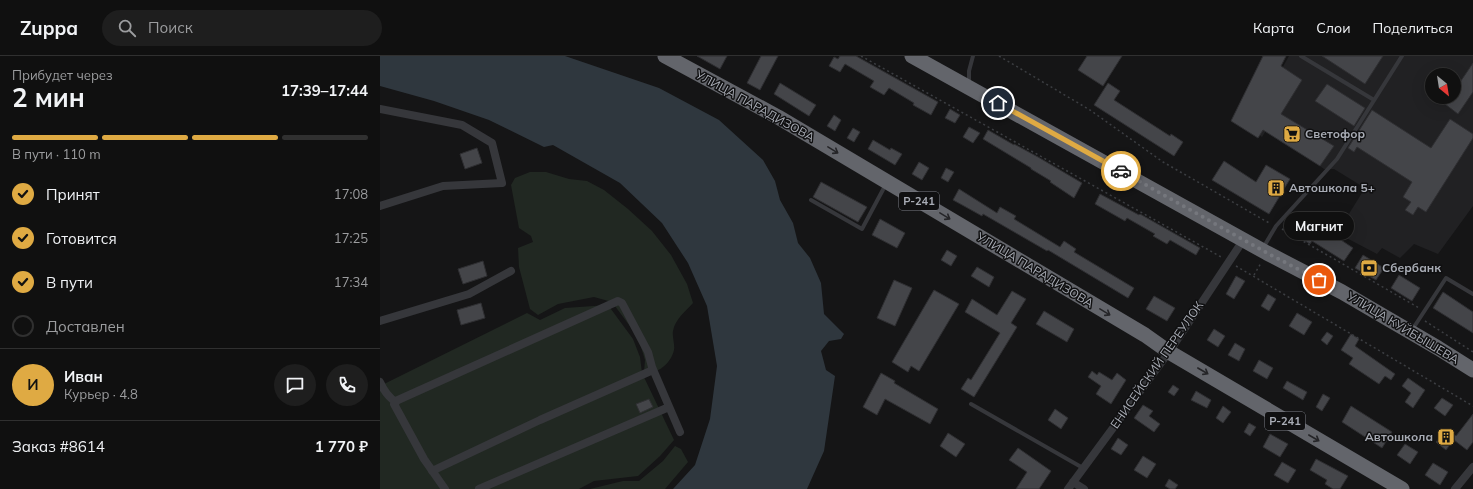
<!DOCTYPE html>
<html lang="ru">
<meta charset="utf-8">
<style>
:root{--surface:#101010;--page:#1e1e1e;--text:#f1f3f6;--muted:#9c9d9f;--line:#303030;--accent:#dfaa43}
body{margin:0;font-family:Mulish,sans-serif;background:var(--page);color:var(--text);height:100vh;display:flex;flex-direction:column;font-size:15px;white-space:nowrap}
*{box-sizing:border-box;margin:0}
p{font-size:13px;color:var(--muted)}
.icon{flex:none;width:22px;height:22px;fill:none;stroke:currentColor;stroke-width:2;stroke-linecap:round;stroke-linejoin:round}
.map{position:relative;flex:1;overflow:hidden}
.side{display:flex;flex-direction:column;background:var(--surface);width:380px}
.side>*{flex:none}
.needle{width:26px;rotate:150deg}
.tools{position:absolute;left:1045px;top:12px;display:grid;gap:8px}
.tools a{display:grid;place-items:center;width:36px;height:36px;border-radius:50%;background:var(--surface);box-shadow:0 4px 16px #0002,0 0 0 1px var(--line);font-size:20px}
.pin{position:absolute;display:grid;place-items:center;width:34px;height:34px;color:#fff;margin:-17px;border:2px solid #fff;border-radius:50%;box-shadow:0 1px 4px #0007}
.courier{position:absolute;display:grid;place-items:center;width:40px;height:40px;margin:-20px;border:3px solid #dfaa43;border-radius:50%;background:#fff;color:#222;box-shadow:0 1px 5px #0007}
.bubble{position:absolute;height:28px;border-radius:14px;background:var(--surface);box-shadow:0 4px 16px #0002,0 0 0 1px var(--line);font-size:13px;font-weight:700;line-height:28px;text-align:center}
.overview em{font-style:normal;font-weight:700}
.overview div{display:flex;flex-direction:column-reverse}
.overview{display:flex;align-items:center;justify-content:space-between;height:68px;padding:0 12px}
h1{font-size:26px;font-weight:700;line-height:30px}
.bar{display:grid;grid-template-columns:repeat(4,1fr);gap:6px 4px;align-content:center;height:48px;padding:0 12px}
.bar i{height:5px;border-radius:3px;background:var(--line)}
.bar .selected{background:var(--accent)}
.bar p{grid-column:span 4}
.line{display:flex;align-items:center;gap:10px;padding:0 12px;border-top:1px solid var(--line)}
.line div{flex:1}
.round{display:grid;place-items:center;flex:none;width:42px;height:42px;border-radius:21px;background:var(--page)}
ol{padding:0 12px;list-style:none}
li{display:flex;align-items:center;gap:12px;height:44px}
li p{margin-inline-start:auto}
li .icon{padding:4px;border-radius:50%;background:var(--accent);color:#111;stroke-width:4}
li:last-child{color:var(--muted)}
li i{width:22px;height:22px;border:2px solid var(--line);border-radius:50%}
header{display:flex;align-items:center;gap:24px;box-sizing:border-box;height:56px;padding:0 20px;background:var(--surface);border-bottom:1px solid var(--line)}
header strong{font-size:19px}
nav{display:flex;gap:22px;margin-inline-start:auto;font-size:14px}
.search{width:280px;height:36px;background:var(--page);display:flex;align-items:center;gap:10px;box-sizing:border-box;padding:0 14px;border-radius:22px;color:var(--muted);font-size:15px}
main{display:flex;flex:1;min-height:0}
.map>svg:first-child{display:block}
.built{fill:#212123;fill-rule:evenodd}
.green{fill:#212822}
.water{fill:#2f373e}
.building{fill:#444549;stroke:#2f2f32}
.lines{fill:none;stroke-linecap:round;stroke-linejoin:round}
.path{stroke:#3c3e42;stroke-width:1.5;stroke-dasharray:2 3;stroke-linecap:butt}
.lane{stroke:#36373b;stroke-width:4}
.street{stroke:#36373b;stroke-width:8}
.highway{stroke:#63656b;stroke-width:15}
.oneway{stroke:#252528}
.done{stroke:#75777d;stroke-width:4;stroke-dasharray:0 7.2}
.route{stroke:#dfaa43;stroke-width:5}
.labels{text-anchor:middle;stroke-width:3;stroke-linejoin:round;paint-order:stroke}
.shield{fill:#101011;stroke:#7a7d84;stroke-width:1}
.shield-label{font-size:11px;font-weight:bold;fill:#a8acb5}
.street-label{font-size:12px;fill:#a8acb5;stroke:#101011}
.poi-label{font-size:12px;font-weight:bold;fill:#a8acb5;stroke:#101011;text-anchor:start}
</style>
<header>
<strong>Zuppa</strong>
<div class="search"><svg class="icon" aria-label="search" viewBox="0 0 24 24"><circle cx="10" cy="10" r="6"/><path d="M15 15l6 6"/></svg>Поиск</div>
<nav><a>Карта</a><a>Слои</a><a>Поделиться</a></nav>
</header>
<main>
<section class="side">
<div class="overview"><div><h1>2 мин</h1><p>Прибудет через</p></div><em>17:39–17:44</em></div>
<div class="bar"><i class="selected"></i><i class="selected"></i><i class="selected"></i><i></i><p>В пути · 110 m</p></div>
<ol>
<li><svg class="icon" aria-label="check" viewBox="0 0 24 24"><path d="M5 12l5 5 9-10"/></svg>Принят<p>17:08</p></li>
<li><svg class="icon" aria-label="check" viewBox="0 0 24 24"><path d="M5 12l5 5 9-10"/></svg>Готовится<p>17:25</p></li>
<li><svg class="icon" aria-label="check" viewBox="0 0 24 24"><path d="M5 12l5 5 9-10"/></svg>В пути<p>17:34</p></li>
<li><i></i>Доставлен</li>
</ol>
<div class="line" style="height:72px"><b class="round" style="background:var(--accent);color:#111">И</b><div><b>Иван</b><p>Курьер · 4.8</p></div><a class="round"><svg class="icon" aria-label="chat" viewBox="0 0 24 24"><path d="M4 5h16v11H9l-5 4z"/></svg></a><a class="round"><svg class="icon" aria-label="phone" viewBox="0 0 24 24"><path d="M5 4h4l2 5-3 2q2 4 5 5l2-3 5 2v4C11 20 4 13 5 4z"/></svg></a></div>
<div class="line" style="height:52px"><div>Заказ #8614</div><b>1 770 ₽</b></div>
</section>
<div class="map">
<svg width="1093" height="433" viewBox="0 0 1093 433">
<rect width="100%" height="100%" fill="#151516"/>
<!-- built -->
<path class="built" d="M909,0H1093V150L1058,198L1034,188L1020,202L1002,192L997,198L957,177L985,132L954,113H944L887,73L882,81L856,61L884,44ZM1052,19H1074V41H1052Z"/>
<!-- green -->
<path class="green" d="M150,116H166L189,123L207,125L224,134L248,153L272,175L291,199L307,228L313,247C306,255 295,263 293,275C292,281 295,288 294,294C291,307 278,319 264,316L265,304L258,281L232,246L214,241L178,248L158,259L150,253L139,211L138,192L153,186L151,180L139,172L131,129L135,122Z
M228,249L253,283L260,301L262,317L294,384L280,400L258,420L214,425L199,433H0V330L147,257L160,264L185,252Z
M295,390L301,393L308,406L285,433H210L243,425H259L283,405Z"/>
<!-- water -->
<path class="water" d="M0,0H185L279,32L339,64L383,104L395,125L400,144L413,167L418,187L430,202L441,227L444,258L464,278L461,283L449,285L441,295L446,314L455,320L444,395L427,433H293L315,409L330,363L337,310L327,250L308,207L282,167L240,127L173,89L164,91L109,64L54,45L0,30Z"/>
<!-- building -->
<path class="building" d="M317,0H347L340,13Z
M381,0H398L380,34L367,27Z
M460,0H476L558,46L551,59L533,49L534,47L509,32L504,39L490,31L494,25L465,8L460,16L449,10L454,1L458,3Z
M707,0H742L723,30L698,14Z
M883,0H906L901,10L922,24L901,58L954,90L940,110L883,74L878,82L851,65Z
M942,0H1003L985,28Z
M1093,7V36L1078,58L1065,48L1070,41H1074V35Z
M400,27L436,49L429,60L394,38Z
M728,27L740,35L734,44L790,80L791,78L803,86L794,100L714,49Z
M947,28L985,52L974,70L935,45Z
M570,53L580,59L575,67L565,62Z
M992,54L1051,92L1070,63L1093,78V82L1046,156L1038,151L1033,159L1025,154L1031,146L1023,141L1032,126L977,91L974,96L968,92Z
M454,59L461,64L455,75L447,70Z
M589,71L600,77L593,87L583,81Z
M473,72L480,76L474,86L467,82Z
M608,74L634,89V88L658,101L702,127L694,142L670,126L671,125L651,113V112L603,83Z
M493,84L510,94L511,92L522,98L515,109L488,93Z
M97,92L102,107L85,113L80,98Z
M844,105L876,126L886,109L910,123L889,158L832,124Z
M539,106L549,112L542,124L532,118Z
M566,112L574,116L568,126L561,122Z
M441,126L487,151L478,166L433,141Z
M579,133L617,157L620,151L636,160L634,163L680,191L684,185L696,193L694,196L754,232L748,242L668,194L667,195L603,158L602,160L584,150L573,144Z
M720,138L759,159L760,158L820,192L816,199L790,184L787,188L773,180L775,178L747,162L745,165L715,148Z
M916,160L946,180L949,176L973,192L964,205L932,185L930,188L907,174Z
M500,163L525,177L517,192L492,179Z
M567,194L577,200L571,210L561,204Z
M983,199L1004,212L996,224L975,212Z
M103,205L107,220L83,228L78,213Z
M597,211L614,221L609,231L591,220Z
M1019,219L1040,232L1032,245L1011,232Z
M856,220L865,225L854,243L846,238Z
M514,224L532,232L515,270L497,262Z
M554,234L579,248L539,315L531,310L528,316L512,306Z
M632,235L646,243L631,267L637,271L594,341L581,333L588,322L591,324L620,277L585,256L592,243L617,259Z
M1063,236L1093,256V277L1053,252Z
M888,238L896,243L889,255L881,250Z
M774,240L795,252L787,265L766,253Z
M101,247L105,262L81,269L77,254Z
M664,255L694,273L687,286L656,268Z
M917,257L932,266L924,279L909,270Z
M834,273L845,280L838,291L827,284Z
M947,276L953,280L947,289L941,284Z
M971,278L979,283L975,290L1015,318L1011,324L1005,320L999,328L969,308L973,302L961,294Z
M855,287L865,293L859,305L848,299Z
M879,304L893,312L887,323L873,315Z
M712,315L717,319L719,316L732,324L737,317L746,324L731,348L716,338L721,330L708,321Z
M501,317L515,325L514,327L558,353L550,368L505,343L497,359L483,351Z
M1028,322L1045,334L1033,352L1025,346L1031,337L1022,330Z
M907,325L927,336L923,344L903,332Z
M793,329L799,333L794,340L788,336Z
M816,335L831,344L827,352L811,344Z
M943,338L950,342L942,355L936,351Z
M1062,342L1073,349L1065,360L1054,352Z
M269,343L273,351L260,357L256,348Z
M763,349L773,355L769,360L780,368L774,376L754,362Z
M843,350L851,356L843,367L836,362Z
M971,350L1012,376L1002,392L962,366Z
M675,353L688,362L681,373L668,364Z
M1093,358V386L1087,394L1074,384V383L1066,394L1056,386L1067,373L1076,380Z
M869,367L876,371L870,380L864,376Z
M568,377L585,388L576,401L560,390Z
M890,378L908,388L900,401L883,391Z
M738,382L748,389L741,399L731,393Z
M1025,388L1038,396L1030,408L1017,399Z
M638,392L671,415L659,433H636L647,416L629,404Z
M763,400L776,408L767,422L754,414Z
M936,403L968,420L960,433H953L945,428L947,424L930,414Z
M902,406L916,414L908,427L894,419Z
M1053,407L1068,416L1060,429L1045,419Z
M789,423L798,429L795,433H790L785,430Z"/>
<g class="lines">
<!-- path -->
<path class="path" d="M481,0L843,202
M619,0L710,54L783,106L891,168
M902,173L1039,252
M856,210L1093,350
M874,219L881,207
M1045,265L1093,296"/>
<!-- lane -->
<path class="lane" d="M921,0L994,44
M589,27V15L593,0
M431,144L482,173L506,128
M883,192L896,170L957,103L1022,0
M1032,274L1066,222L1093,238
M591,348L703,412"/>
<!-- street -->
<path class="street" d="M0,53L82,69L112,87L122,127L63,130L0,150
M0,265L89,238L131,215
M0,326C4,335 8,341 16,346
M52,415L160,364L273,314
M693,426L704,433
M65,433L44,403L14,348L18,344L238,245L242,247L268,296L272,311L300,376
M99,433L289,351
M688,433L789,296L864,183
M1075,433L1093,411"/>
<!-- highway -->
<path class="highway" d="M285,0L398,61L765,279L789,296L1022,433
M532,0L887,197L962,236L1058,292L1093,314"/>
</g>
<!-- one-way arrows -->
<defs><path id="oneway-shaft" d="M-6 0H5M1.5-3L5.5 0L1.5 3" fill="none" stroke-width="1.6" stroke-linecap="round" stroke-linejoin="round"/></defs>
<g class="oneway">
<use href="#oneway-shaft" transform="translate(453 94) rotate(31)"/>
<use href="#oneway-shaft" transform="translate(565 160) rotate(31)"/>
<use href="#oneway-shaft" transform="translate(725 256) rotate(31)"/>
<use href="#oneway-shaft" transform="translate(823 315) rotate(30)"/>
<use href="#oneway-shaft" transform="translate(934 382) rotate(30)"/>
</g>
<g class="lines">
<!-- done -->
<path class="done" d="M741,115L887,197L939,224"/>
<!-- route -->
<path class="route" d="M618,47L741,115"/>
</g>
<!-- icons -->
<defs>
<symbol id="supermarket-square" viewBox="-11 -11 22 22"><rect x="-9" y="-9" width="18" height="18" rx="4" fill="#dfaa43" stroke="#101011"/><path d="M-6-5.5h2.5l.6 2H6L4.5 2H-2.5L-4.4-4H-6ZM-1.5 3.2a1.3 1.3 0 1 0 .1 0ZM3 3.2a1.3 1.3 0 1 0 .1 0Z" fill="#111"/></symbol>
<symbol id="building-square" viewBox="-11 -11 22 22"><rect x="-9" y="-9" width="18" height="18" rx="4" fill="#dfaa43" stroke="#101011"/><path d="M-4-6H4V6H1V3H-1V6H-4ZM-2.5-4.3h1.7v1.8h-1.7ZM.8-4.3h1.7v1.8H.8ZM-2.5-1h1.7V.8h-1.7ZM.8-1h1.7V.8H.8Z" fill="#111"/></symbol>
<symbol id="bank-square" viewBox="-11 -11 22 22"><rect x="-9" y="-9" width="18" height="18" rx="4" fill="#dfaa43" stroke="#101011"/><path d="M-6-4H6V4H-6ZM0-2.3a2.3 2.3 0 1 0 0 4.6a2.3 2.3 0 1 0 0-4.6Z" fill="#111"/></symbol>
</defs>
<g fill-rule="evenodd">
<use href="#supermarket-square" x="902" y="68" width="20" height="20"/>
<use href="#building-square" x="886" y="122" width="20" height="20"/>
<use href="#bank-square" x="979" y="202" width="20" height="20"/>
<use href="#building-square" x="1056" y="371" width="20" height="20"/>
</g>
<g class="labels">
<!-- shield labels -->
<g class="shield">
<rect x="519" y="136" width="40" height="18" rx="3"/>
<rect x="885" y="356" width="40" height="18" rx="3"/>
</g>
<g class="shield-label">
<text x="539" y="149">Р-241</text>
<text x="905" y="369">Р-241</text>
</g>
<!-- street labels -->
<g class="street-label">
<text transform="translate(375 50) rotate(29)" y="4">УЛИЦА ПАРАДИЗОВА</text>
<text transform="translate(655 214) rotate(31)" y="4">УЛИЦА ПАРАДИЗОВА</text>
<text transform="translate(1023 272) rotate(31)" y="4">УЛИЦА КУЙБЫШЕВА</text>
<text transform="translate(777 309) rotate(-55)" y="4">ЕНИСЕЙСКИЙ ПЕРЕУЛОК</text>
</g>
<!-- poi labels -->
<g class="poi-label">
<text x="925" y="82">Светофор</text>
<text x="909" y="136">Автошкола 5+</text>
<text x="1002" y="216">Сбербанк</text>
<text x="1053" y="385" text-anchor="end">Автошкола</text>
</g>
</g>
</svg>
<div class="tools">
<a><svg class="needle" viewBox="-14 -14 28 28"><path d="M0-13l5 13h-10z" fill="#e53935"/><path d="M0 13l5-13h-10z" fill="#9c9d9f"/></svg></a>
</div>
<div class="pin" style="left:939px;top:224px;background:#ea580c"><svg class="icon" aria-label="bag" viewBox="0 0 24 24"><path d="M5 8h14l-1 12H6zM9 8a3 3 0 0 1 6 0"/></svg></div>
<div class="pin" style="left:618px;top:47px;background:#1f2937"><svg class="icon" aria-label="home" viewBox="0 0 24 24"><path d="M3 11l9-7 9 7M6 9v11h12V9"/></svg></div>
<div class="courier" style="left:741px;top:115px"><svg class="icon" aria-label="car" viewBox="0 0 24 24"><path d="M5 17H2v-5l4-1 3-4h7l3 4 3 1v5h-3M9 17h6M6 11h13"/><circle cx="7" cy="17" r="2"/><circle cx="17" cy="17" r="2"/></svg></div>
<div class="bubble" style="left:904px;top:156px;width:70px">Магнит</div>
</div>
</main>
